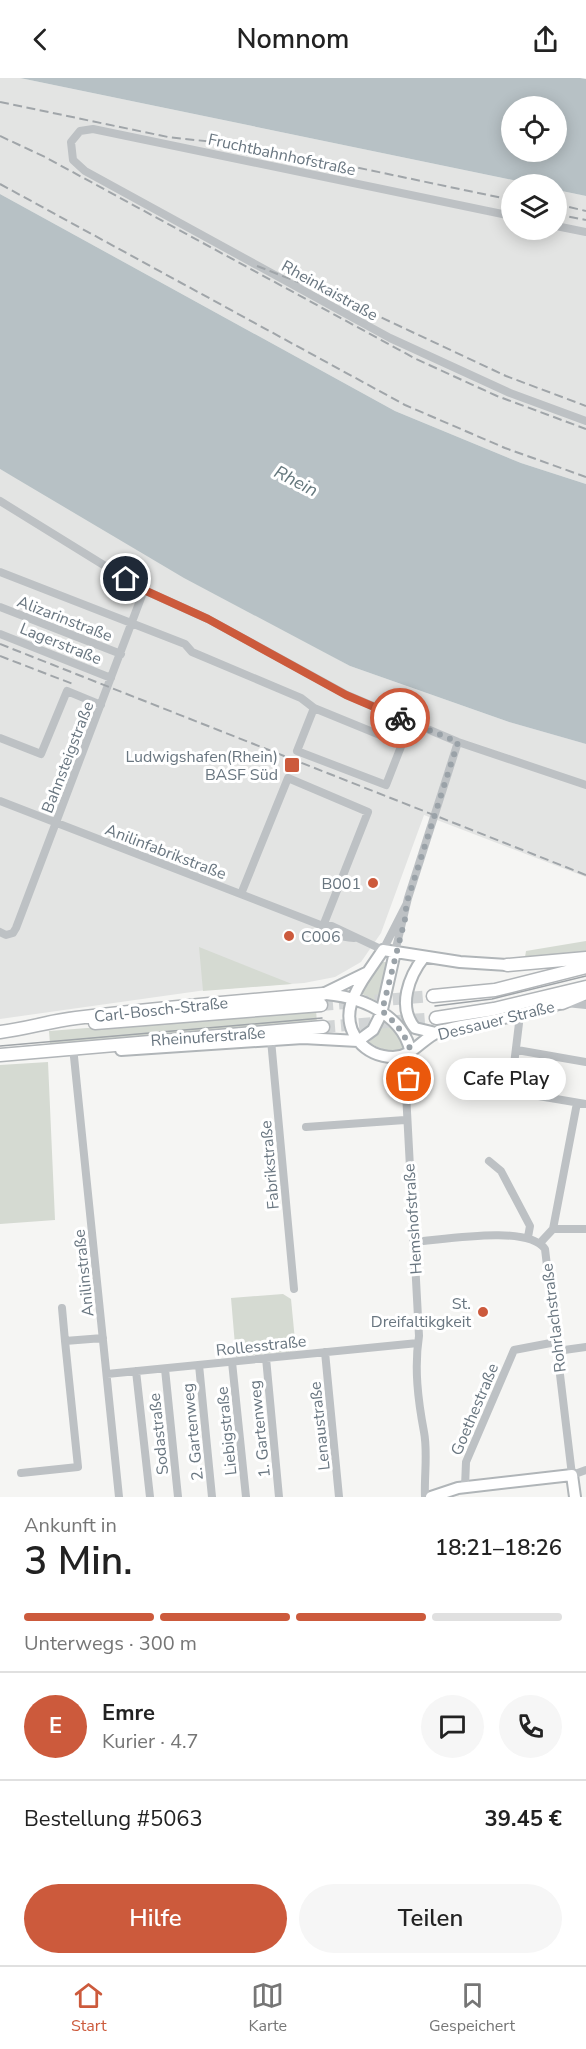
<!DOCTYPE html>
<html lang="de">
<meta charset="utf-8">
<style>
:root{--surface:#fff;--page:#f6f6f6;--text:#222;--muted:#767676;--line:#e0e0e0;--accent:#cc5a3c}
body{margin:0;font-family:"Nunito Sans",sans-serif;background:var(--page);color:var(--text);height:100vh;display:flex;flex-direction:column;font-size:22px;white-space:nowrap}
*{box-sizing:border-box;margin:0}
p{font-size:20px;color:var(--muted)}
.icon{flex:none;width:33px;height:33px;fill:none;stroke:currentColor;stroke-width:2;stroke-linecap:round;stroke-linejoin:round}
.map{position:relative;height:1419px;overflow:hidden}
.panel{display:flex;flex-direction:column;background:var(--surface);flex:1}
.panel>*{flex:none}
.buttons{position:absolute;left:501px;top:18px;display:grid;gap:12px}
.buttons a{display:grid;place-items:center;width:66px;height:66px;border-radius:50%;background:var(--surface);box-shadow:0 3px 15px #0003;font-size:30px}
.pin{position:absolute;display:grid;place-items:center;width:51px;height:51px;color:#fff;margin:-26px;border:3px solid #fff;border-radius:50%;box-shadow:0 2px 6px #0007}
.courier{position:absolute;display:grid;place-items:center;width:60px;height:60px;margin:-30px;border:4px solid #cc5a3c;border-radius:50%;background:#fff;color:#222;box-shadow:0 2px 8px #0007}
.bubble{position:absolute;height:42px;border-radius:21px;background:var(--surface);box-shadow:0 3px 15px #0003;font-size:20px;font-weight:600;line-height:42px;text-align:center}
.overview em{font-style:normal;font-weight:600}
.overview div{display:flex;flex-direction:column-reverse}
.overview{display:flex;align-items:center;justify-content:space-between;height:102px;padding:0 24px}
h1{font-size:39px;font-weight:600;line-height:45px}
.bar{display:grid;grid-template-columns:repeat(4,1fr);gap:9px 6px;align-content:center;height:72px;padding:0 24px}
.bar i{height:8px;border-radius:4px;background:var(--line)}
.bar .current{background:var(--accent)}
.bar p{grid-column:span 4}
.line{display:flex;align-items:center;gap:15px;padding:0 24px;border-top:2px solid var(--line)}
.line div{flex:1}
.round{display:grid;place-items:center;flex:none;width:63px;height:63px;border-radius:32px;background:var(--page)}
.action{display:flex;gap:12px;margin-top:auto;padding:12px 24px}
.action a{flex:1;height:69px;border-radius:36px;background:var(--accent);color:#fff;font-size:24px;font-weight:600;line-height:69px;text-align:center}
.action a+a{background:var(--page);color:var(--text)}
header{display:flex;justify-content:space-between;align-items:center;height:78px;padding:0 24px;background:var(--surface);font-size:27px;font-weight:600}
.tab-bar{display:flex;justify-content:space-around;align-items:center;height:84px;border-top:2px solid var(--line);background:var(--surface);font-size:16px;color:var(--muted)}
.tab-bar a{display:grid;justify-items:center;gap:3px}
.tab-bar .current{color:var(--accent)}
.map>svg:first-child{display:block}
.built{fill:#e3e4e3}
.green{fill:#d5dad2}
.water{fill:#b7c1c5;fill-rule:evenodd}
.lines{fill:none;stroke-linecap:round;stroke-linejoin:round}
.primary-tunnel{stroke:#d2d5d6;stroke-width:12;stroke-dasharray:12 6;stroke-linecap:butt}
.secondary-casing{stroke:#b0b5b8;stroke-width:14}
.primary-casing{stroke:#b1b5b8;stroke-width:15}
.street{stroke:#bdc1c4;stroke-width:8}
.secondary{stroke:#fff;stroke-width:10}
.primary{stroke:#fff;stroke-width:12}
.tram{stroke:#a0a5a9;stroke-width:1.5}
.rail{stroke:#a0a5a9;stroke-width:2;stroke-dasharray:9 4.5;stroke-linecap:butt}
.done{stroke:#9aa2a8;stroke-width:6;stroke-dasharray:0 10.8}
.route{stroke:#cc5a3c;stroke-width:8}
.poi-dot{fill:#cc5a3c;stroke:#fff;stroke-width:2}
.labels{text-anchor:middle;stroke-width:6;stroke-linejoin:round;paint-order:stroke}
.street-label{font-size:16px;fill:#697680;stroke:#fff}
.poi-label{font-size:16px;fill:#697680;stroke:#fff;text-anchor:end}
.water-label{font-size:18px;font-style:italic;fill:#64777c;stroke:#fff}
</style>
<header><svg class="icon" aria-label="back" viewBox="0 0 24 24"><path d="M15 5l-7 7 7 7"/></svg>Nomnom<svg class="icon" aria-label="share" viewBox="0 0 24 24"><path d="M12 15V3M7 8l5-5 5 5M5 13v7h14v-7"/></svg></header>
<div class="map">
<svg width="586" height="1419" viewBox="0 0 586 1419">
<rect width="100%" height="100%" fill="#f5f5f3"/>
<!-- built -->
<path class="built" d="M0,0H20L532,106H512V152H556L557,112L586,118V406L521,385L395,333L0,116Z
M0,391L350,588L509,644L586,666V799L424,737L381,855L361,884L335,899L304,905L206,912L0,941Z"/>
<!-- green -->
<path class="green" d="M586,863V873L569,875L567,879H525L526,873Z
M199,869L292,906L203,913Z
M378,884H390L381,925L360,915Z
M316,932L317,945L50,966L49,953Z
M386,941L396,949L407,973L392,975L368,965L379,954Z
M48,984L55,1142L0,1146V987Z
M283,1216L291,1221L296,1273L236,1279L231,1220Z"/>
<!-- water -->
<path class="water" d="M20,0H580L586,1V118L557,112L556,106H532ZM512,28H556V74H512Z
M0,116L395,333L521,385L586,406V666L509,644L350,588L184,500L0,391Z"/>
<g class="lines">
<!-- primary-tunnel -->
<path class="primary-tunnel" d="M321,927L433,918
M323,949L436,940"/>
<defs>
<path id="secondary" d="M424,879C409,898 397,929 415,950L436,955
M368,894C361,904 355,914 351,926C343,954 365,979 393,979C413,979 422,960 440,953C456,948 474,946 490,943C514,938 538,932 562,925
M323,916L368,894L383,872L460,884L507,887
M326,916C370,920 418,945 411,996
M121,972L303,960L358,963L373,952L381,936L395,874
M391,979L405,996
M431,1419L458,1410L572,1397L575,1419"/>
<path id="primary" d="M507,887L586,880
M433,918L495,912L586,889
M562,925L586,915
M436,940L494,931L586,909
M95,945L321,927
M0,954C26,951 50,943 76,940C158,930 240,923 323,916
M0,977L323,949"/>
</defs>
<!-- secondary casing -->
<use href="#secondary" class="secondary-casing"/>
<!-- primary casing -->
<use href="#primary" class="primary-casing"/>
<!-- street -->
<path class="street" d="M512,138L93,51L80,53L71,64L73,82L85,93L390,260L510,315L586,343
M556,148L586,154
M0,423L144,512L208,541L347,617L458,664L586,707
M0,494L185,566L192,574L301,620L314,630L402,666L386,707L297,673L314,630
M0,529L121,576
M0,556L111,600
M0,660L41,676L67,613L101,627
M0,723L323,848H332L383,872L406,827
M241,816L288,700L368,734L323,848
M323,848C332,857 342,859 354,860
M0,854L6,857L13,855L16,850L144,512
M395,874L408,820L458,664
M566,925L586,927
M520,937L512,1003L515,1014L586,1026
M271,962L294,1211
M73,969L119,1419
M517,972L586,984
M405,996L419,1258C414,1290 418,1322 424,1354C428,1375 424,1398 425,1419
M306,1049L405,1042
M489,1083L501,1093L530,1148L528,1159
M553,1151L577,1025
M413,1164C443,1162 527,1146 545,1171L572,1397L586,1392
M540,1165L553,1151H586
M62,1230L65,1263
M557,1273L586,1269
M325,1274L339,1419
M266,1280L279,1419
M232,1284L246,1419
M199,1287L212,1419
M165,1291L178,1419
M136,1293L150,1419
M107,1296L418,1265
M21,1395L78,1389L65,1263L103,1260
M465,1409L466,1384L514,1272L556,1264"/>
<!-- secondary -->
<use href="#secondary" class="secondary"/>
<!-- primary -->
<use href="#primary" class="primary"/>
<!-- tram -->
<path class="tram" d="M435,928L492,921L586,898
M0,968L322,940"/>
<!-- rail -->
<path class="rail" d="M0,24L168,59L259,69L512,122
M0,58L45,79L416,281L497,318L586,351
M0,106L405,327L505,370L586,399
M556,126L586,133
M556,136L586,142
M257,188L346,223L506,298L586,328
M0,566L586,797
M0,578L73,606"/>
</g>
<g class="lines">
<!-- done -->
<path class="done" d="M400,640L458,664L406,827V837L382,933C402,949 420,976 409,1001"/>
<!-- route -->
<path class="route" d="M126,501L144,512L208,541L346,617L400,640"/>
</g>
<!-- markers -->
<g class="poi-dot">
<rect x="284" y="679" width="16" height="16" rx="3"/>
<circle cx="373" cy="805" r="6"/>
<circle cx="289" cy="858" r="6"/>
<circle cx="483" cy="1234" r="6"/>
</g>
<g class="labels">
<!-- street labels -->
<g class="street-label">
<text transform="translate(282 76) rotate(12)" y="6">Fruchtbahnhofstraße</text>
<text transform="translate(330 212) rotate(29)" y="6">Rheinkaistraße</text>
<text transform="translate(65 540) rotate(21)" y="6">Alizarinstraße</text>
<text transform="translate(61 565) rotate(22)" y="6">Lagerstraße</text>
<text transform="translate(67 679) rotate(-69)" y="6">Bahnsteigstraße</text>
<text transform="translate(166 773) rotate(21)" y="6">Anilinfabrikstraße</text>
<text transform="translate(161 931) rotate(-6)" y="6">Carl-Bosch-Straße</text>
<text transform="translate(496 942) rotate(-14)" y="6">Dessauer Straße</text>
<text transform="translate(208 958) rotate(-4)" y="6">Rheinuferstraße</text>
<text transform="translate(269 1087) rotate(-95)" y="6">Fabrikstraße</text>
<text transform="translate(412 1141) rotate(-94)" y="6">Hemshofstraße</text>
<text transform="translate(83 1195) rotate(-96)" y="6">Anilinstraße</text>
<text transform="translate(553 1240) rotate(-97)" y="6">Rohrlachstraße</text>
<text transform="translate(261 1267) rotate(-6)" y="6">Rollesstraße</text>
<text transform="translate(474 1331) rotate(-67)" y="6">Goethestraße</text>
<text transform="translate(319 1348) rotate(-96)" y="6">Lenaustraße</text>
<text transform="translate(259 1351) rotate(-96)" y="6">1. Gartenweg</text>
<text transform="translate(226 1353) rotate(-96)" y="6">Liebigstraße</text>
<text transform="translate(192 1354) rotate(-96)" y="6">2. Gartenweg</text>
<text transform="translate(158 1356) rotate(-96)" y="6">Sodastraße</text>
</g>
<!-- poi labels -->
<g class="poi-label">
<text x="278" y="684">Ludwigshafen(Rhein)<tspan x="278" dy="18">BASF Süd</tspan></text>
<text x="361" y="811">B001</text>
<text x="301" y="864" text-anchor="start">C006</text>
<text x="471" y="1231">St.<tspan x="471" dy="18">Dreifaltikgkeit</tspan></text>
</g>
<!-- water labels -->
<g class="water-label">
<text transform="translate(296 403) rotate(27)" y="6">Rhein</text>
</g>
</g>
</svg>
<div class="buttons">
<a><svg class="icon" aria-label="locate" viewBox="0 0 24 24"><circle cx="12" cy="12" r="6"/><path d="M12 2v4M12 18v4M2 12h4M18 12h4"/></svg></a>
<a><svg class="icon" aria-label="layers" viewBox="0 0 24 24"><path d="M12 4l9 5-9 5-9-5zM3 14l9 5 9-5"/></svg></a>
</div>
<div class="pin" style="left:409px;top:1001px;background:#ea580c"><svg class="icon" aria-label="bag" viewBox="0 0 24 24"><path d="M5 8h14l-1 12H6zM9 8a3 3 0 0 1 6 0"/></svg></div>
<div class="pin" style="left:126px;top:501px;background:#1f2937"><svg class="icon" aria-label="home" viewBox="0 0 24 24"><path d="M3 11l9-7 9 7M6 9v11h12V9"/></svg></div>
<div class="courier" style="left:400px;top:640px"><svg class="icon" aria-label="bike" viewBox="0 0 24 24"><circle cx="6" cy="16" r="4"/><circle cx="18" cy="16" r="4"/><path d="M6 16l4-8h5l3 8M10 8l3 8H6M13 5h3"/></svg></div>
<div class="bubble" style="left:446px;top:980px;width:120px">Cafe Play</div>
</div>
<section class="panel">
<div class="overview"><div><h1>3 Min.</h1><p>Ankunft in</p></div><em>18:21–18:26</em></div>
<div class="bar"><i class="current"></i><i class="current"></i><i class="current"></i><i></i><p>Unterwegs · 300 m</p></div>
<div class="line" style="height:108px"><b class="round" style="background:var(--accent);color:#fff">E</b><div><b>Emre</b><p>Kurier · 4.7</p></div><a class="round"><svg class="icon" aria-label="chat" viewBox="0 0 24 24"><path d="M4 5h16v11H9l-5 4z"/></svg></a><a class="round"><svg class="icon" aria-label="phone" viewBox="0 0 24 24"><path d="M5 4h4l2 5-3 2q2 4 5 5l2-3 5 2v4C11 20 4 13 5 4z"/></svg></a></div>
<div class="line" style="height:78px"><div>Bestellung #5063</div><b>39.45 €</b></div>
<div class="action"><a>Hilfe</a><a>Teilen</a></div>
</section>
<nav class="tab-bar">
<a class="current"><svg class="icon" aria-label="home" viewBox="0 0 24 24"><path d="M3 11l9-7 9 7M6 9v11h12V9"/></svg>Start</a>
<a><svg class="icon" aria-label="map" viewBox="0 0 24 24"><path d="M3 6l6-2 6 2 6-2v14l-6 2-6-2-6 2zM9 4v14M15 6v14"/></svg>Karte</a>
<a><svg class="icon" aria-label="saved" viewBox="0 0 24 24"><path d="M7 4h10v16l-5-4-5 4z"/></svg>Gespeichert</a>
</nav>
